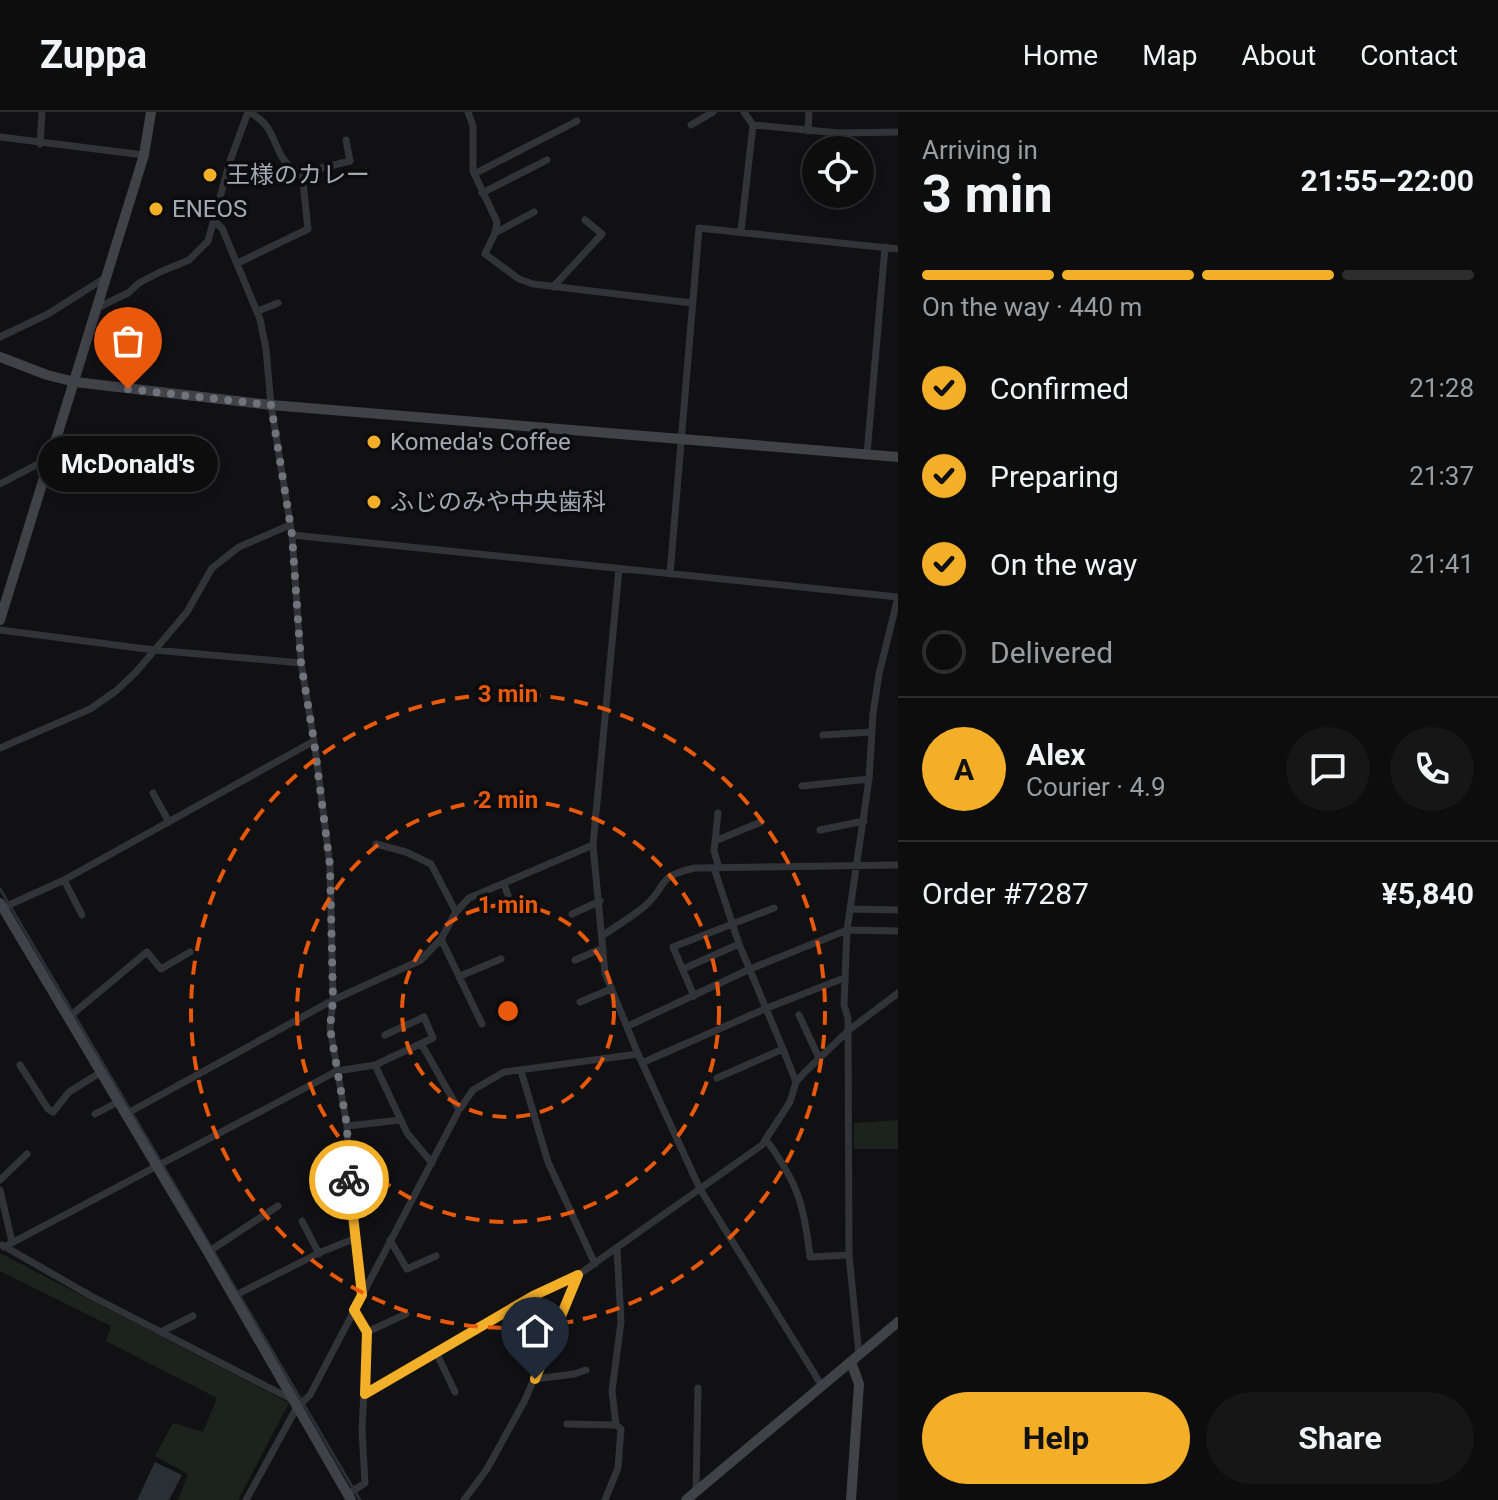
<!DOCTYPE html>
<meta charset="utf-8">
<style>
:root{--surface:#0d0d0e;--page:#161617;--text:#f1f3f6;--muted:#9a9c9e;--line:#2d2d2e;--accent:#f4af28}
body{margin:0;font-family:Roboto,"Noto Sans JP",sans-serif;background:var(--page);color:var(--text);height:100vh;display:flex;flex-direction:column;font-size:30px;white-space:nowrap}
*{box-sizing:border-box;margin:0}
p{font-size:26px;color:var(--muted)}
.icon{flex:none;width:44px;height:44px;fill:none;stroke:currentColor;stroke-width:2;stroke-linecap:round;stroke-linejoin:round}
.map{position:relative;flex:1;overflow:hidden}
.drawer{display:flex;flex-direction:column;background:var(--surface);width:600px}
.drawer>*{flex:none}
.tools{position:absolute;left:802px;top:24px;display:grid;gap:16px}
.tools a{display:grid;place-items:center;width:72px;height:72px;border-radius:50%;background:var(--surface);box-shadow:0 4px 12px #0003,0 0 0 2px var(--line);font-size:40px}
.pin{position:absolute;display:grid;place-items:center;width:68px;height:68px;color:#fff;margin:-82px -34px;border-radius:50% 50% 50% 0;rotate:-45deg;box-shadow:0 0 8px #0007}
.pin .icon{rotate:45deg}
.courier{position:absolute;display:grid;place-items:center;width:80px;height:80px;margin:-40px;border:6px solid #f4af28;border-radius:50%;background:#fff;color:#222;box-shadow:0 2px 10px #0007}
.bubble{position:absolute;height:56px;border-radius:28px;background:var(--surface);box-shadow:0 4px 12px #0003,0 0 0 2px var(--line);font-size:26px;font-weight:700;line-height:56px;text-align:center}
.headline em{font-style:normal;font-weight:700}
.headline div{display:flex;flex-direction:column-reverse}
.headline{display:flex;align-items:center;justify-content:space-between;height:136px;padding:0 24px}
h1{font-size:52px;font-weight:700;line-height:60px}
.bar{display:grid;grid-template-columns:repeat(4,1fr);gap:12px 8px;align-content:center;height:96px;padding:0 24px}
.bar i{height:10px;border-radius:6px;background:var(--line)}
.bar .on{background:var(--accent)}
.bar p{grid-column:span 4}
.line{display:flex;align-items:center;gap:20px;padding:0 24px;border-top:2px solid var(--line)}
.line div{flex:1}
.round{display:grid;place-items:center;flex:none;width:84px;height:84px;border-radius:42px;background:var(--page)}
ol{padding:0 24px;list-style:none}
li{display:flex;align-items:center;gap:24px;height:88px}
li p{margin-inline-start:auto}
li .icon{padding:8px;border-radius:50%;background:var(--accent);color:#111;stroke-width:4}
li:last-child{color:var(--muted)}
li i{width:44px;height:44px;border:4px solid var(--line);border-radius:50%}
.cta{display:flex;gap:16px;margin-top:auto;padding:16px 24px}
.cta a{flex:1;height:92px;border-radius:48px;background:var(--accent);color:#111;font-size:32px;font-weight:700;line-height:92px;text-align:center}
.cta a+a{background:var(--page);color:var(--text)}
header{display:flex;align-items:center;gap:48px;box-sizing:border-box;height:112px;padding:0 40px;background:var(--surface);border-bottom:2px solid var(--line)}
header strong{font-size:38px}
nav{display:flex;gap:44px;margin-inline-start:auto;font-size:28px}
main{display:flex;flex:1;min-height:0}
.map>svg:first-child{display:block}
.green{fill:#1c231c}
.water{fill:#283036}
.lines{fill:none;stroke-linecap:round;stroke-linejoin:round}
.stream{stroke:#283036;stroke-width:3}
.street{stroke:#323338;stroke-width:7}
.secondary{stroke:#404248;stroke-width:10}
.done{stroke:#6f737c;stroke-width:8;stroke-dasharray:0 14.4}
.route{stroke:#f4af28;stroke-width:10}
.ring{fill:none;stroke:#e8590c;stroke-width:4;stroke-dasharray:14 10}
.poi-dot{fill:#f4af28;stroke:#0c0c0e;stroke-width:3}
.labels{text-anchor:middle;stroke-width:7;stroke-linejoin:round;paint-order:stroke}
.poi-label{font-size:24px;fill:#a2a8b4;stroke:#0c0c0e;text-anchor:start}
.centre{fill:#e8590c;stroke:#0c0c0e;stroke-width:4}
.ring-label{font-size:24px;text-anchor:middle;font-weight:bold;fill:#e8590c;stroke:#0c0c0e;stroke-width:7;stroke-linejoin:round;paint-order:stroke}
</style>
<header>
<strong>Zuppa</strong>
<nav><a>Home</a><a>Map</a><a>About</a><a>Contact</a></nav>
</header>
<main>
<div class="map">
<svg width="898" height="1388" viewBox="0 0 898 1388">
<rect width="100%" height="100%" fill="#111113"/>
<!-- green -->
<path class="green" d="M898,1008V1037H854V1011Z
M0,1141L289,1291L238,1388H178L188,1362L155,1344L173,1311L203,1320L217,1286L106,1229L111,1214L0,1159Z"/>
<!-- water -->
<path class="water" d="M155,1350L182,1363L169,1388H137Z"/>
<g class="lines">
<!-- stream -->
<path class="stream" d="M0,777L360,1388"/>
<!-- street -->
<path class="street" d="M248,0C283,15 269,50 302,61L350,49L346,28
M468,0L473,14V59L497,110L495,121L485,142L519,167L533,172L692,191
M744,0L753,13L839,21L898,20
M691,13L713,0
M808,19L809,0
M0,25L144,43
M40,32L42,0
M474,62L577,9
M482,81L547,48
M215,110L222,116L260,207L266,237L271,293L292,423L301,551L315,635L330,754L333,888L330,916L347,1014L349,1070L362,1183
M741,119L753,13
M495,121L534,100
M238,151L308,117L302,61
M553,175L602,122L585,108
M97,196L128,181L139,171L160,160L189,148L208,129L230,49L248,0
M258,199L278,191
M0,225L48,202L105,166
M867,342L885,135
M0,372L36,353L49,350
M292,423L898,485
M619,457L593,733L605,861L638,942L700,1077L822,1274
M670,462L699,116L898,137
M0,518L154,538L301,551
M823,623L872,620
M0,636L90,597L116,579L136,560L187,500L212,456L239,435L290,413
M802,674L869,667
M153,681L169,710
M718,701L714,739L719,756
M820,718L864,709
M715,729L761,710
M376,732L406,740L431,752L456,800
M714,756L739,832L783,937
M64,768L82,803
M504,772L514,800
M0,797L64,768L314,629
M851,797L898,798
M572,802L600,789
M602,824C616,814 632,805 645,794C669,773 654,765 695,756L898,753
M441,827L482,912
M575,848L603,836
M683,857L739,832
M460,864L501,847
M694,884L673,835L774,796
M580,890L611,877
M799,903L819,946
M69,905L147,840L161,857L190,840
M628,914L750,857L847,818L898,819
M422,933L459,998
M644,950L767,896L844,866
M20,953L48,997L53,1000L69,980L101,960
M375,953L433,926L424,905L385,923
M521,959L548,1050L595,1152
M717,966L783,937L796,970
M95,1002L118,990
M126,1002L333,888L421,848L441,827L456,800L469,786L593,733
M347,1014L400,1008
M767,1029C798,1072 804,1092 810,1145L849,1143
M0,1068L27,1042
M0,1078L12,1130
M302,1109L319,1142
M390,1128L407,1157L436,1144
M2,1133L91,1184L291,1287
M4,1135L337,959L375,953L407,1021L432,1051
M208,1140L278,1094
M232,1185L321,1140L356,1126
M163,1219L193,1204
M367,1220L406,1202
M436,1240L455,1280
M859,1243L849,1143L848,906L844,893L847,818L869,667L873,602L879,562L898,485
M535,1267L574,1262L586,1258
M365,1282L533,1184L578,1163
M567,1312L616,1313
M696,1380L698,1276
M348,1382L365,1371L362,1318L367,1220L354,1198
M246,1388L297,1295L310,1283L459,998L473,978L504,960L638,942
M464,1388L487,1357L525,1288L578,1163L762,1033L790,990L796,970L805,960L849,918L898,881
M605,1388L618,1356L621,1317L616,1313L612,1279L621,1210L617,1137"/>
<!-- secondary -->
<path class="secondary" d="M0,245L47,263L75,270L271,293L898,345
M0,508L144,43L151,0
M0,791L208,1140L351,1388
M851,1250L859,1272L851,1388
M686,1388L898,1210"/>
</g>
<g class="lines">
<!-- done -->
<path class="done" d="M128,277L271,293L292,423L301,551L314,629L330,754L333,888L330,916L347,1014L349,1068"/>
<!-- route -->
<path class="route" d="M349,1068L362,1183L354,1198L367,1220L365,1282L533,1184L578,1163L535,1267"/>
</g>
<!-- distance rings -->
<g class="ring">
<circle cx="508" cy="899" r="106"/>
<circle cx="508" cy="899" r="211"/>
<circle cx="508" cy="899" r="317"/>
</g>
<!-- markers -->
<g class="poi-dot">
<circle cx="210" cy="63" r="8"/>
<circle cx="156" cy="97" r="8"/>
<circle cx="374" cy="330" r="8"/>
<circle cx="374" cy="390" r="8"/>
</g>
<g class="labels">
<!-- poi labels -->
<g class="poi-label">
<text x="226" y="71">王様のカレー</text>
<text x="172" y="105">ENEOS</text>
<text x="390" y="338">Komeda's Coffee</text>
<text x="390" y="398">ふじのみや中央歯科</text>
</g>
</g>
<circle cx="508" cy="899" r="12" class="centre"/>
<g class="ring-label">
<text x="508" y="590">3 min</text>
<text x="508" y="696">2 min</text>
<text x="508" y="801">1 min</text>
</g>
</svg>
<div class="tools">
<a><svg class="icon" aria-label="locate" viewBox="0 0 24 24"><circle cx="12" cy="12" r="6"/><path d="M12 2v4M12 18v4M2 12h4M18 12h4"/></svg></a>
</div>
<div class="pin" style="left:128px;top:277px;background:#ea580c"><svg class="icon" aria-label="bag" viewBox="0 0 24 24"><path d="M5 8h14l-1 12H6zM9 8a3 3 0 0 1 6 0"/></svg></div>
<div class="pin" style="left:535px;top:1267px;background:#1f2937"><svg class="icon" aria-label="home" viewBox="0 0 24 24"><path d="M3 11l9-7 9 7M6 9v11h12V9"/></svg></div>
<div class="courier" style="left:349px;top:1068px"><svg class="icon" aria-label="bike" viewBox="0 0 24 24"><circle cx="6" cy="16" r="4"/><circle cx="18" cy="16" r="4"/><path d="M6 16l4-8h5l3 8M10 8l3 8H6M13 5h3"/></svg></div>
<div class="bubble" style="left:38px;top:324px;width:180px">McDonald's</div>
</div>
<section class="drawer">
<div class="headline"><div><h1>3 min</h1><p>Arriving in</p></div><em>21:55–22:00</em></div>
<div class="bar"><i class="on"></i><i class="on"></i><i class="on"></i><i></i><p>On the way · 440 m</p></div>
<ol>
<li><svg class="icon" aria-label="check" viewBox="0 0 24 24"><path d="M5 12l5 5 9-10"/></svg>Confirmed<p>21:28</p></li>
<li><svg class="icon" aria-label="check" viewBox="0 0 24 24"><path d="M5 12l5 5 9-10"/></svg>Preparing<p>21:37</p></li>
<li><svg class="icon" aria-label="check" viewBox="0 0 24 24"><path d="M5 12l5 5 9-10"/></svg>On the way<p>21:41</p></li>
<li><i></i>Delivered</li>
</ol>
<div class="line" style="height:144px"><b class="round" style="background:var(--accent);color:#111">A</b><div><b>Alex</b><p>Courier · 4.9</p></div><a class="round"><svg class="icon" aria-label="chat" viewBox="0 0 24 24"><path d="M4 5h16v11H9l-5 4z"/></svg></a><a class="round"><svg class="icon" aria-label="phone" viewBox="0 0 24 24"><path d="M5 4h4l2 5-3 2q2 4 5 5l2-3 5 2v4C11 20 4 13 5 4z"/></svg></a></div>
<div class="line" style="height:104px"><div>Order #7287</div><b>¥5,840</b></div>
<div class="cta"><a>Help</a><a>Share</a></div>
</section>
</main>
